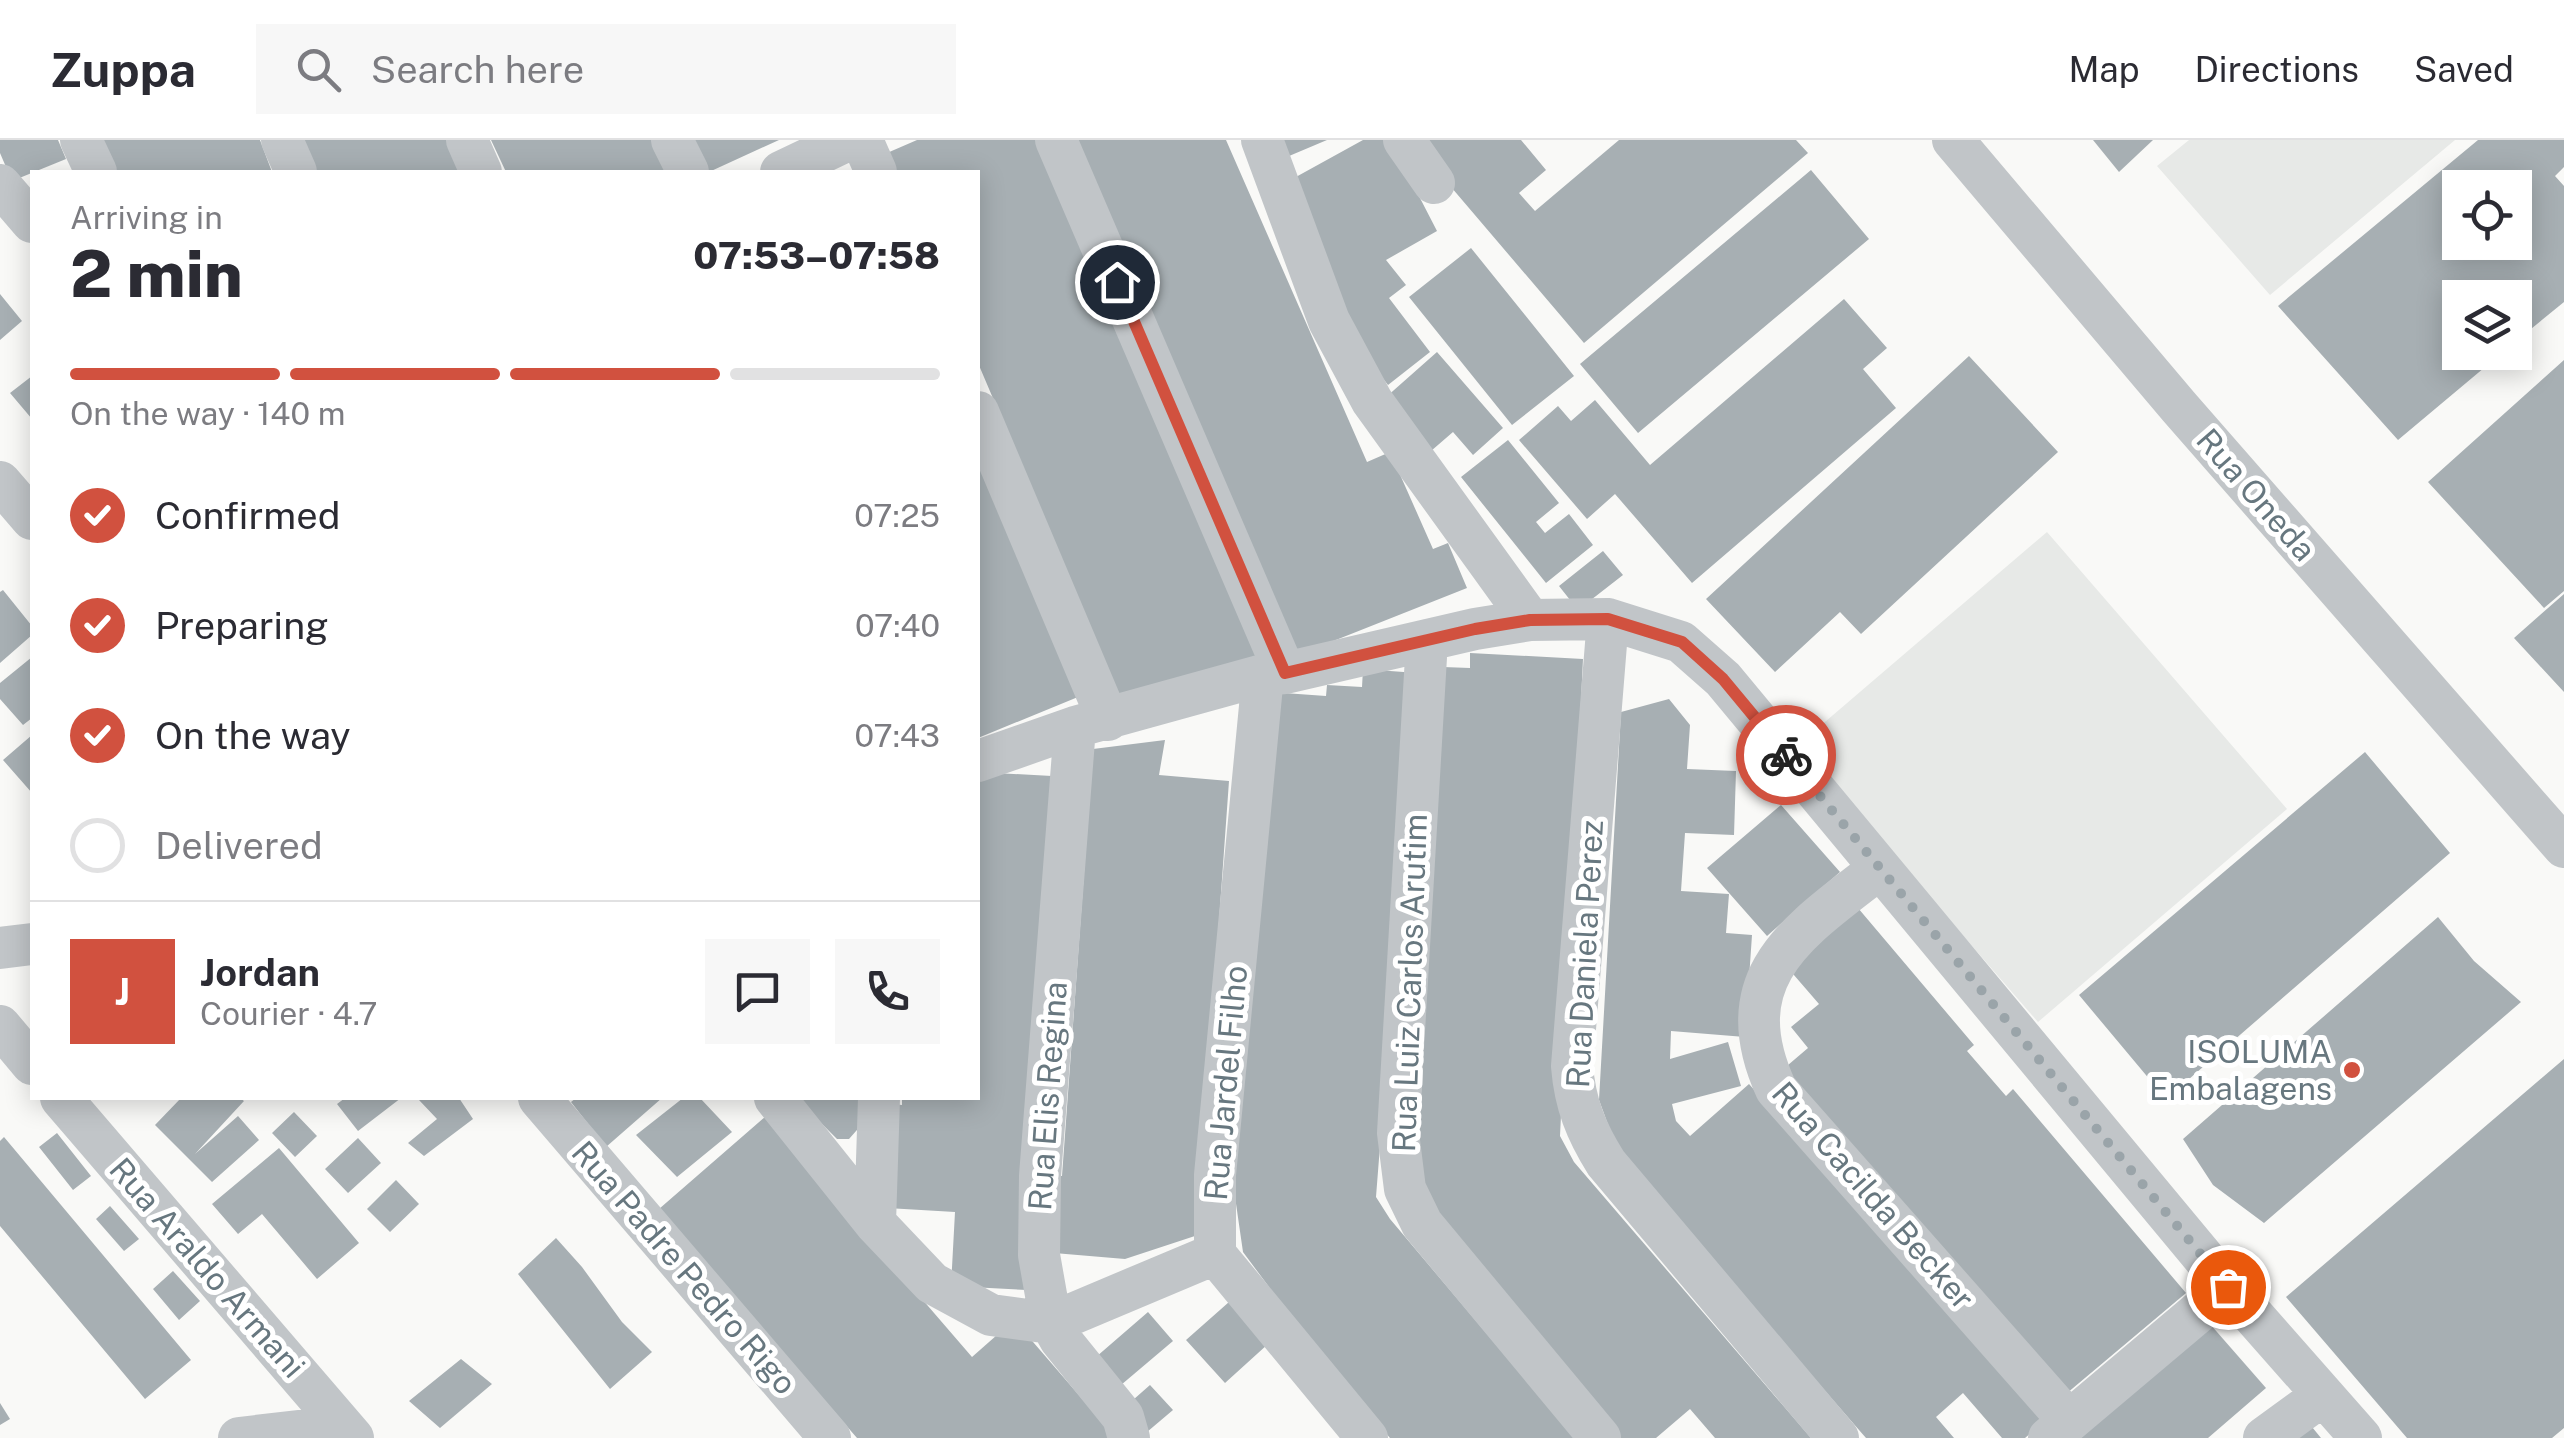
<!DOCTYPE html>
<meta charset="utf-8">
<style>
:root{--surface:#fff;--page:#f7f7f7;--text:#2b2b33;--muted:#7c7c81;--line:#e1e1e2;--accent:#d1513f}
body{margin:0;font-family:"Public Sans",sans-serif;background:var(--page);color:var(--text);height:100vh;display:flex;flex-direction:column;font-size:38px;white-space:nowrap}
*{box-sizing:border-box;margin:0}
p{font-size:32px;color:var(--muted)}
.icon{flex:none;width:55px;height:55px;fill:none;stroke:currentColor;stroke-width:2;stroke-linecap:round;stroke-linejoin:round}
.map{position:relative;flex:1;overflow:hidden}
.side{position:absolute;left:30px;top:30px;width:950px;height:930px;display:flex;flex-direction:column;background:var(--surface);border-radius:0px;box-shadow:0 5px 25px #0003}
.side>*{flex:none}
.controls{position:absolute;left:2442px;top:30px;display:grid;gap:20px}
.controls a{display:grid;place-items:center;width:90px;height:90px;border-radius:0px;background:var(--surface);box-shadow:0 5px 25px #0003;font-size:50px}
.pin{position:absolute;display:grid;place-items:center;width:85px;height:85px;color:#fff;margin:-42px;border:5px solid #fff;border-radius:50%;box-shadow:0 2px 10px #0007}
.courier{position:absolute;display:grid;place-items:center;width:100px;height:100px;margin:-50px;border:8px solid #d1513f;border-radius:50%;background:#fff;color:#222;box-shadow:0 2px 12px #0007}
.overview em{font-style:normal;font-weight:800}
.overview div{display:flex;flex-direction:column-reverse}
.overview{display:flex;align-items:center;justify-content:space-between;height:170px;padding:0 40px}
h1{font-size:65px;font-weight:800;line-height:75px}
.bar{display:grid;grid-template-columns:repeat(4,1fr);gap:15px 10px;align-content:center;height:120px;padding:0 40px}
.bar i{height:12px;border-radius:8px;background:var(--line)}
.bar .current{background:var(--accent)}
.bar p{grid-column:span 4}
.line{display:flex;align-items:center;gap:25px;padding:0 40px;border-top:2px solid var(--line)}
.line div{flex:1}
.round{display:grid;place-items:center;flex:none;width:105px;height:105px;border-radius:0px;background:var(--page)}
ol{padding:0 40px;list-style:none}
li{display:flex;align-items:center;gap:30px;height:110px}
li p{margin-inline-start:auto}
li .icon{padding:10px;border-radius:50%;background:var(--accent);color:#fff;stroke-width:4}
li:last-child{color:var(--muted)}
li i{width:55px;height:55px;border:5px solid var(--line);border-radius:50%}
header{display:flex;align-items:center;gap:60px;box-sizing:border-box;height:140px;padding:0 50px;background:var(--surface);border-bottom:2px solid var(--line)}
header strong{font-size:48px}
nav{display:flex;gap:55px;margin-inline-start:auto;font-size:35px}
.search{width:700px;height:90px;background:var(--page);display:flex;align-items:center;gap:25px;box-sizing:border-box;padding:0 35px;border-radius:0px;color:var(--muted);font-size:38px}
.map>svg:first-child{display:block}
.built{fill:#e7e9e7}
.building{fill:#a7afb3;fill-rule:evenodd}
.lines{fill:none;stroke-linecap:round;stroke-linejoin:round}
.minor{stroke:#c1c5c8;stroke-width:42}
.done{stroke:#9aa4a9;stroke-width:10;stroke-dasharray:0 18}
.route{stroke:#d1513f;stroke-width:12}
.poi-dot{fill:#d1513f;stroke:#fff;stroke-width:4}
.labels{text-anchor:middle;stroke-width:10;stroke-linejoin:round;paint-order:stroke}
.street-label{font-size:32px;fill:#67777f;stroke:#fff}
.poi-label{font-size:32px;fill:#67777f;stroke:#fff;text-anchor:end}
</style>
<header>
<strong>Zuppa</strong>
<div class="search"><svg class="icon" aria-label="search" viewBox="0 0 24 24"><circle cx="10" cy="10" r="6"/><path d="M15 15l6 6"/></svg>Search here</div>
<nav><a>Map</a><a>Directions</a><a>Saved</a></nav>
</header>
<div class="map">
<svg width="2564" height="1298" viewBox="0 0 2564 1298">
<rect width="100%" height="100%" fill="#f9f9f7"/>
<!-- built -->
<path class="built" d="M2189,0H2455L2270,155L2157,26Z
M2047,392L2287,669L2038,882L1798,605Z"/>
<!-- building -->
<path class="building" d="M0,0H58L66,19L12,41L0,13Z
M100,0H260L272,32H116Z
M294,0H452L466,32H307Z
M491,0H652L668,32H506Z
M686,0H779L709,32Z
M917,0H1042L1262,517L1127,574L978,223V32H896L887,13Z
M1072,0H1226L1367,322L1390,312L1433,409L1448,403L1467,448L1293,517Z
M1275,0H1327L1282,19Z
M1363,0H1390L1437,91L1386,120L1406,145L1389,158L1430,212L1388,245L1346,191L1285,43Z
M1411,0H1521L1546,30L1519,53L1535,71L1619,0H1796L1808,13L1584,203Z
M2093,0H2153L2119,32Z
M2478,0H2564V27L2555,36L2564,46V162L2515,202V158H2460V212H2503L2398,300L2278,166ZM2460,48H2515V102H2460Z
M1811,30L1869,99L1638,293L1580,224Z
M1471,108L1574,236L1512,285L1409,157Z
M0,154L22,181L0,200Z
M1844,159L1887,208L1863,229L1896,268L1692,443L1615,354L1587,379L1519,300L1558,266L1571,281L1595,260L1650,325Z
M1437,212L1503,288L1473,315L1453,292L1431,311L1385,258Z
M1969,216L2058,312L1861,494L1840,472L1775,532L1706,459Z
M2564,220V451L2544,468L2428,342Z
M32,236V279L10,253Z
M1508,300L1559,363L1536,382L1545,393L1569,374L1593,405L1546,443L1461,337Z
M978,312L1078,557L978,598Z
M1603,411L1623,435L1578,470L1559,446Z
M3,450L32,486V495L0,523V452Z
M2564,454V552L2514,498Z
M1470,513L1583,519L1560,996L1574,1022L1811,1298H1715L1690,1269L1656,1298H1614L1416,1053L1443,527L1470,528Z
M32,517V578L23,585L0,559V543Z
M1363,529L1417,533L1376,1057L1390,1079L1575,1298H1390L1264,1151L1269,1147L1243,1112L1232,1036L1270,552L1326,556L1327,545L1362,547Z
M1669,559L1690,585L1687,629L1736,631L1734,695L1685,693L1681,751L1729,754L1726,793L1752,795L1745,897L1671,891L1670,919L1728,902L1741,946L1672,964L1676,981L1690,996L1749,944L2045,1281L2025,1298H2002L1963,1253L1936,1277L1954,1298H1866L1627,1024L1610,990L1599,960L1621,572Z
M32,595V653L3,620Z
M1165,600L1159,635L1229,641L1200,1047L1201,1094L1125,1119L1054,1113L1051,1035L1062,1036L1093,609Z
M2365,612L2450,713L2166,959L2079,855Z
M978,632L1052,636L1027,1150L951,1146L955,1072L887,1068L892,964L902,965V958H978Z
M1781,665L1840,732L1767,796L1707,728Z
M1858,768L1974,905L1967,911L2006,956L2013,949L2186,1153L2060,1259L1781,931L1808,908L1791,887L1819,864L1787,827Z
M2438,777L2474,821L2521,862L2264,1083L2213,1045L2183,999Z
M2564,919V1288L2552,1298H2407L2286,1157Z
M181,958H240L244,961L195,1014L238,976L259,1000L212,1042L155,985Z
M345,958H401L358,991L337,964Z
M422,958H459L473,979L424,1016L408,1003L437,979L419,960Z
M576,958H662L606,1007L571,962Z
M683,958H700L732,992L677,1037L636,995Z
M796,958H863L864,982L849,999H837Z
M294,972L317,996L295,1017L272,993Z
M765,977L972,1217L1014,1180L1116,1298H857L659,1069Z
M57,993L91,1036L73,1050L39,1007Z
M4,997L191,1220L145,1259L0,1086V1001Z
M358,998L381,1023L348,1053L325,1029Z
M279,1008L359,1103L317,1139L262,1074L238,1094L212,1064Z
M396,1040L419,1064L390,1092L367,1069Z
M110,1066L139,1099L124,1111L96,1079Z
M556,1098L582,1127L622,1182L652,1212L610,1249L518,1134Z
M173,1131L200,1161L179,1180L153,1149Z
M1229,1162L1268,1204L1225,1243L1186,1200Z
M1148,1172L1173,1201L1121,1245L1096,1217Z
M2210,1184L2266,1248L2208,1298H2078Z
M461,1219L492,1244L440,1288L409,1261Z
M1150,1245L1173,1270L1147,1292L1125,1267Z
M0,1263L10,1279L0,1285Z
M2312,1287L2321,1298H2298Z"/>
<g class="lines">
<!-- minor -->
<path class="minor" d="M81,0L96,32
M282,0L296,32
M467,0L481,32
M672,0L688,32
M862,0L876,32
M1056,0L1285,533
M1262,0L1329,181L1372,261L1530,480
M1404,0L1434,43
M1953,0L2179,267L2564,707
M781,32L848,0
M0,45L32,82
M978,272L1108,580
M0,342L32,379
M1608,479L1572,926C1575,964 1586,991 1606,1023L1838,1298
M1427,500L1398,993L1405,1049L1422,1084L1600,1298
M1263,535L1215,1035V1114L1367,1298
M1075,587L1040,1036L1039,1115L1051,1183L1060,1199L1123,1277L1129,1298
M978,621L1075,587L1263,535L1285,533L1475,489L1530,480L1608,479L1681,502L1723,539L2228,1147L2361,1298
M1880,728C1800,791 1724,835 1776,949L2069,1281
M0,808L32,804
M0,886L32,924
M61,958L353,1298
M539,958L830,1298
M775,958L875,1083L932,1143L991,1175L1051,1183L1215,1114
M875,1083L879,958
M239,1298L342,1286
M2049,1298L2228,1147
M2264,1298L2323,1255"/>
</g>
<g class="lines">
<!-- done -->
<path class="done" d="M1786,615L2228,1147"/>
<!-- route -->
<path class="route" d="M1117,142L1285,533L1475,489L1530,480L1608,479L1682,502L1723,539L1786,615"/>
</g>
<!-- markers -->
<circle class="poi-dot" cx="2352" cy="930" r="10"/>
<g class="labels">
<!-- street labels -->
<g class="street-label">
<text transform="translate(2256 355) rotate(49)" y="11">Rua Oneda</text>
<text transform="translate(1585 814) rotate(-87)" y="11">Rua Daniela Perez</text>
<text transform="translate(1410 843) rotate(-88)" y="11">Rua Luiz Carlos Arutim</text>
<text transform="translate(1226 943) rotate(-85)" y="11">Rua Jardel Filho</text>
<text transform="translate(1048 956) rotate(-86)" y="11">Rua Elis Regina</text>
<text transform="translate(1873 1056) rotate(49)" y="11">Rua Cacilda Becker</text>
<text transform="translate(207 1128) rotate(49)" y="11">Rua Araldo Armani</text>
<text transform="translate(684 1128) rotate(49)" y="11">Rua Padre Pedro Rigo</text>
</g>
<!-- poi labels -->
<g class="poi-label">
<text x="2332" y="923">ISOLUMA<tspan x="2332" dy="37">Embalagens</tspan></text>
</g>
</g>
</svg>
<div class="controls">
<a><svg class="icon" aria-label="locate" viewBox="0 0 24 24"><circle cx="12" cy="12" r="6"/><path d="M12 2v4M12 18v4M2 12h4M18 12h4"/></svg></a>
<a><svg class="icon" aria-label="layers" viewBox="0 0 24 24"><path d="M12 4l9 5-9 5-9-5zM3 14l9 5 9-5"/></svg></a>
</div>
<div class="pin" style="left:2228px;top:1147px;background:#ea580c"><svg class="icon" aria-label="bag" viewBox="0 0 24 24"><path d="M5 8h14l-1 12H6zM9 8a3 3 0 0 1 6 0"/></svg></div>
<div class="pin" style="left:1117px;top:142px;background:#1f2937"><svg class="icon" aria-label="home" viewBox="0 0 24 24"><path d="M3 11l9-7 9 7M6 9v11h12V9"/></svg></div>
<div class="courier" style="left:1786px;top:615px"><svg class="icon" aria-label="bike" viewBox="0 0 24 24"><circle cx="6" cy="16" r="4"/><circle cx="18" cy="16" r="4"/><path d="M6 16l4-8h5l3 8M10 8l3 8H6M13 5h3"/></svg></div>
<section class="side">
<div class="overview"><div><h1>2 min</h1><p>Arriving in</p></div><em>07:53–07:58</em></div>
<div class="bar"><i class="current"></i><i class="current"></i><i class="current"></i><i></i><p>On the way · 140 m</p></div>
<ol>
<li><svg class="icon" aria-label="check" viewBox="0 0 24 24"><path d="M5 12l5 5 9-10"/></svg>Confirmed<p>07:25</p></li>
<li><svg class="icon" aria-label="check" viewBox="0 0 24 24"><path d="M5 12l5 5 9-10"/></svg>Preparing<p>07:40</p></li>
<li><svg class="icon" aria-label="check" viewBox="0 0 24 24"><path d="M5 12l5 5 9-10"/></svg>On the way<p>07:43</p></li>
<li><i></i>Delivered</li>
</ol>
<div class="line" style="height:180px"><b class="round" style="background:var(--accent);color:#fff">J</b><div><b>Jordan</b><p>Courier · 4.7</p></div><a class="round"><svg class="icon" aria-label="chat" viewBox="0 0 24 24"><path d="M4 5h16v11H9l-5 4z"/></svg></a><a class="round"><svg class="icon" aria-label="phone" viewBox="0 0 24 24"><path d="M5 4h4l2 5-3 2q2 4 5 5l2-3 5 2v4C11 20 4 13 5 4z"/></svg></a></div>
</section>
</div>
